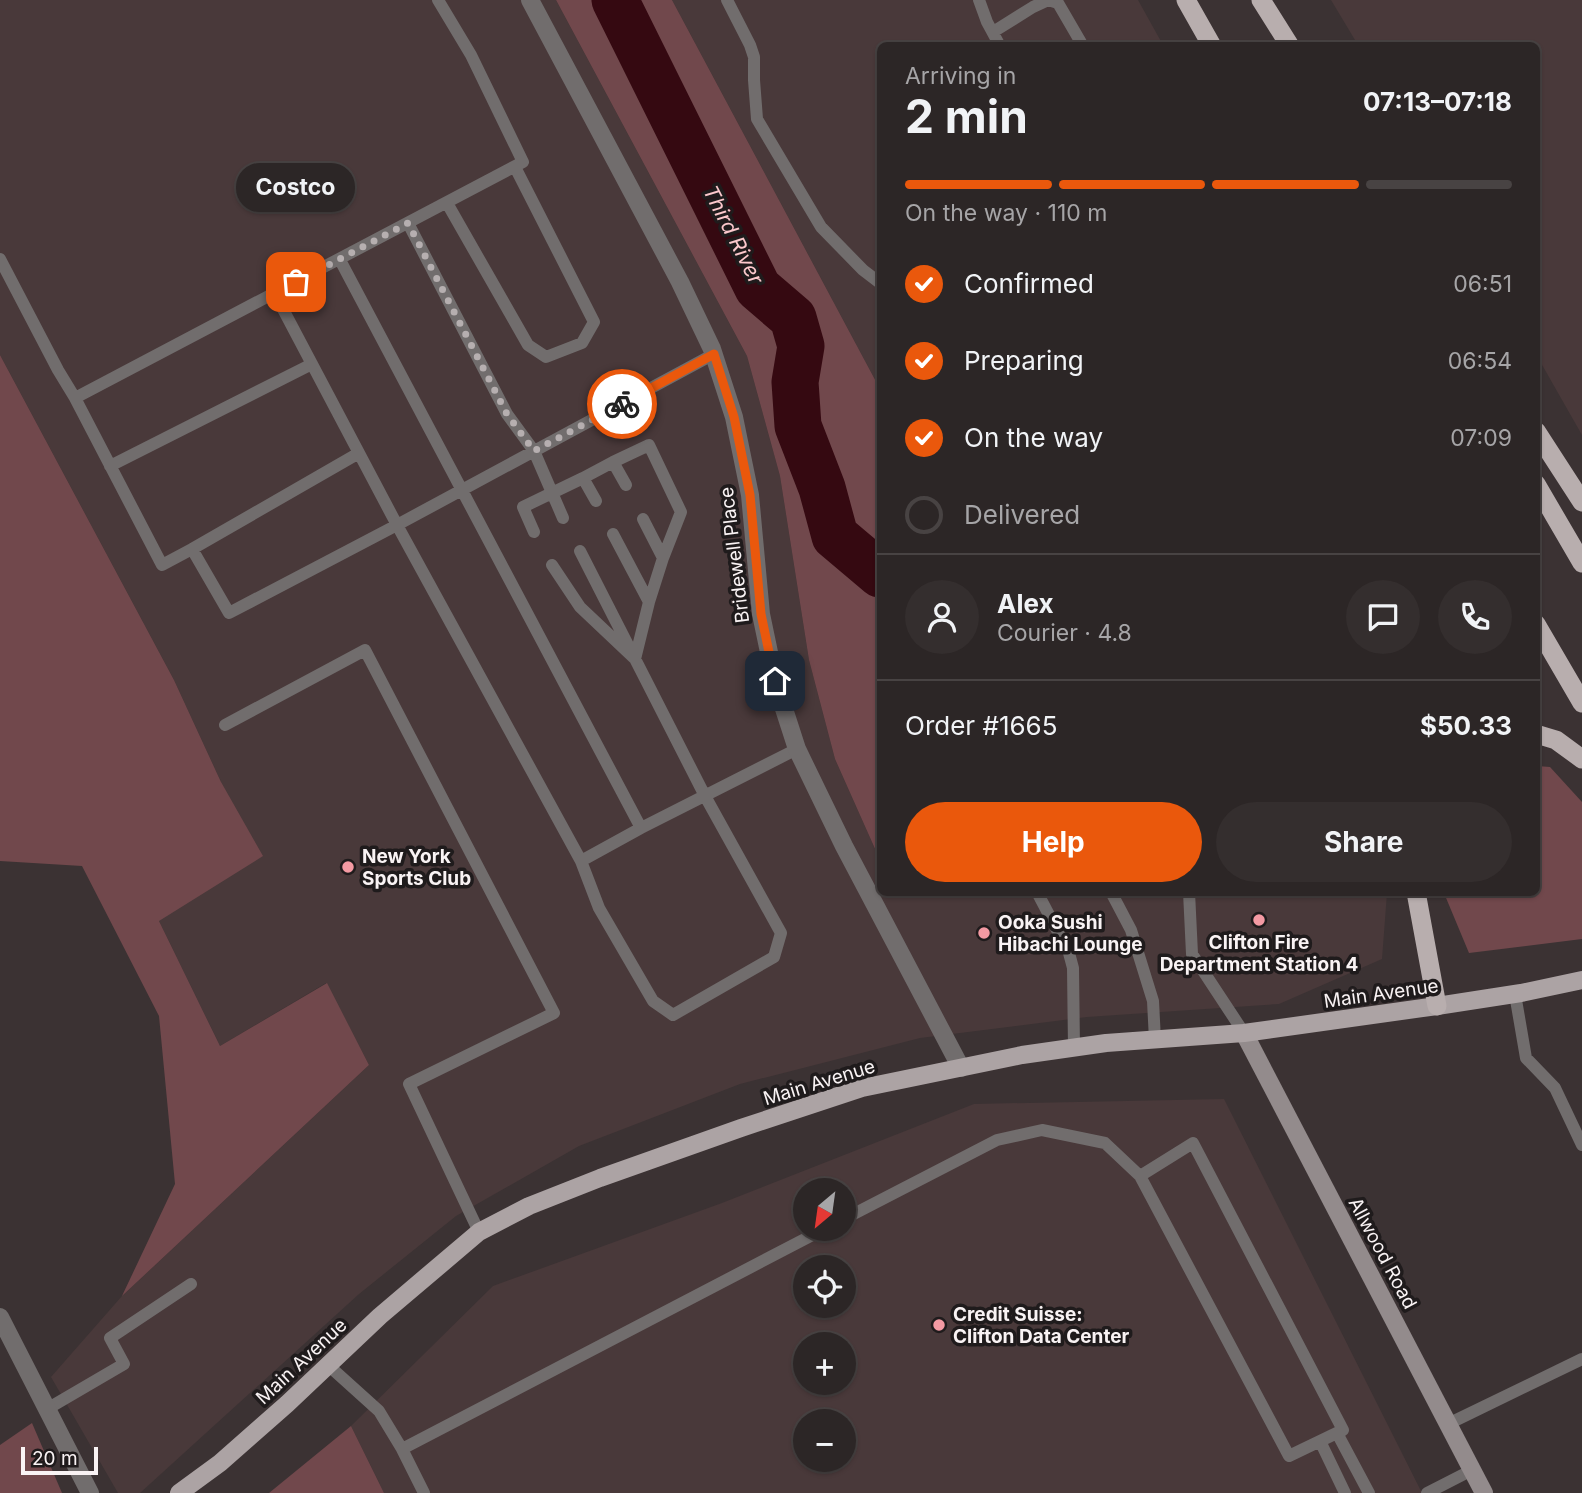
<!DOCTYPE html>
<meta charset="utf-8">
<style>
:root{--surface:#2c2626;--page:#342e2e;--text:#f1f3f6;--muted:#a6a5a7;--line:#484343;--accent:#ea580c}
body{margin:0;font-family:Inter,sans-serif;background:var(--page);color:var(--text);height:100vh;display:flex;flex-direction:column;font-size:26px;white-space:nowrap}
*{box-sizing:border-box;margin:0}
p{font-size:23px;color:var(--muted)}
.icon{flex:none;width:38px;height:38px;fill:none;stroke:currentColor;stroke-width:2;stroke-linecap:round;stroke-linejoin:round}
.map{position:relative;flex:1;overflow:hidden}
.details{position:absolute;left:877px;top:42px;width:663px;height:854px;display:flex;flex-direction:column;background:var(--surface);border-radius:10px;box-shadow:0 2px 5px #0004,0 0 0 2px var(--line)}
.details>*{flex:none}
.needle{width:46px;rotate:209deg}
.fabs{position:absolute;left:793px;top:1178px;display:grid;gap:14px}
.fabs a{display:grid;place-items:center;width:63px;height:63px;border-radius:50%;background:var(--surface);box-shadow:0 2px 5px #0004,0 0 0 2px var(--line);font-size:35px}
.scale{position:absolute;left:21px;bottom:18px;width:77px;box-sizing:border-box;padding-left:7px;border:4px solid #f9f3f4;border-top:0;font-size:19px;line-height:24px;white-space:nowrap;color:#f9f3f4;-webkit-text-stroke:5px #1f1b1c;paint-order:stroke}
.pin{position:absolute;display:grid;place-items:center;width:60px;height:60px;color:#fff;margin:-30px;border-radius:14px;box-shadow:0 4px 10px #0006}
.courier{position:absolute;display:grid;place-items:center;width:70px;height:70px;margin:-35px;border:5px solid #ea580c;border-radius:50%;background:#fff;color:#222;box-shadow:0 2px 9px #0007}
.bubble{position:absolute;height:49px;border-radius:24px;background:var(--surface);box-shadow:0 2px 5px #0004,0 0 0 2px var(--line);font-size:23px;font-weight:700;line-height:49px;text-align:center}
.overview em{font-style:normal;font-weight:700}
.overview div{display:flex;flex-direction:column-reverse}
.overview{display:flex;align-items:center;justify-content:space-between;height:119px;padding:0 28px}
h1{font-size:46px;font-weight:700;line-height:52px}
.bar{display:grid;grid-template-columns:repeat(4,1fr);gap:10px 7px;align-content:center;height:84px;padding:0 28px}
.bar i{height:9px;border-radius:5px;background:var(--line)}
.bar .selected{background:var(--accent)}
.bar p{grid-column:span 4}
.line{display:flex;align-items:center;gap:18px;padding:0 28px;border-top:2px solid var(--line)}
.line div{flex:1}
.round{display:grid;place-items:center;flex:none;width:74px;height:74px;border-radius:37px;background:var(--page)}
ol{padding:0 28px;list-style:none}
li{display:flex;align-items:center;gap:21px;height:77px}
li p{margin-inline-start:auto}
li .icon{padding:7px;border-radius:50%;background:var(--accent);color:#fff;stroke-width:4}
li:last-child{color:var(--muted)}
li i{width:38px;height:38px;border:4px solid var(--line);border-radius:50%}
.cta{display:flex;gap:14px;margin-top:auto;padding:14px 28px}
.cta a{flex:1;height:80px;border-radius:42px;background:var(--accent);color:#fff;font-size:28px;font-weight:700;line-height:80px;text-align:center}
.cta a+a{background:var(--page);color:var(--text)}
.map>svg:first-child{display:block}
.built{fill:#49393a;fill-rule:evenodd}
.green{fill:#71484c}
.lines{fill:none;stroke-linecap:round;stroke-linejoin:round}
.river{stroke:#350911;stroke-width:47}
.service{stroke:#716d6d;stroke-width:12}
.minor{stroke:#716d6d;stroke-width:18}
.secondary{stroke:#938b8c;stroke-width:18}
.primary{stroke:#aca3a4;stroke-width:18}
.trunk{stroke:#b8aeae;stroke-width:19}
.done{stroke:#b6afb0;stroke-width:7;stroke-dasharray:0 12.6}
.route{stroke:#ea580c;stroke-width:9}
.poi-dot{fill:#f49aa3;stroke:#1f1b1c;stroke-width:2.5}
.labels{text-anchor:middle;stroke-width:7;stroke-linejoin:round;paint-order:stroke}
.street-label{font-size:19px;fill:#f9f3f4;stroke:#1f1b1c}
.poi-label{font-size:19px;font-weight:bold;fill:#f9f3f4;stroke:#1f1b1c;text-anchor:start}
.water-label{font-size:21px;font-style:italic;fill:#fcc8cc;stroke:#1f1b1c}
</style>
<div class="map">
<svg width="1582" height="1493" viewBox="0 0 1582 1493">
<rect width="100%" height="100%" fill="#3b3233"/>
<!-- built -->
<path class="built" d="M0,0H556L747,356L780,476L809,660L835,759L880,860V892L1387,893L1382,959L1279,1004L1087,1017L920,1038L740,1084L579,1146L456,1216L359,1294L140,1493H118L51,1377L122,1296L369,1065L326,983L220,1046L159,921L221,782L174,680L0,355Z
M672,0H1138L1163,45L880,46V389Z
M1331,0H1582V435L1537,356L1536,46L1358,45Z
M1224,1099L1422,1493H384L351,1426L493,1286L722,1203L974,1104ZM805,1190H844V1228H805ZM805,1267H844V1306H805ZM805,1344H844V1382H805ZM805,1421H844V1460H805Z"/>
<!-- green -->
<path class="green" d="M556,0H672L880,389V860L835,759L809,660L780,476L747,356Z
M0,355L174,680L221,782L263,856L159,921L220,1046L327,983L369,1065L122,1296L175,1184L159,1016L82,866L0,861Z
M1537,766L1550,767L1582,802V939L1469,953L1444,893L1536,892Z
M32,1423L62,1493H0V1445Z
M351,1426L384,1493H269Z"/>
<g class="lines">
<!-- river -->
<path class="river" d="M615,0L758,288L793,318L801,346L795,382L798,426L822,488L835,536L880,574"/>
<!-- service -->
<path class="service" d="M727,0L750,45L754,57V80L757,119L821,227L863,270L880,283
M979,0L987,22L1000,46
M993,32L1033,7L1048,0L1058,3L1083,46
M447,203L528,345L546,357L582,343L594,322L515,167
M408,223L507,414L534,451L563,518
M0,259L58,370L75,398L523,162L471,55L438,0
M340,260L641,828
M275,294L397,525L581,861L641,828L797,749
M75,398L162,565L192,549L229,613L397,525L714,354
M613,462L649,445L681,512L663,558
M110,466L312,364
M583,478L613,462L626,485
M643,519L663,558L649,602
M534,532L523,507L583,478L596,501
M192,549L359,453
M580,551L705,796L781,933L774,957L673,1015L653,1001L599,908L581,861
M552,565L580,607L635,659L649,602L613,534
M225,725L365,650L554,1013L409,1084L479,1232
M1037,892L1069,953L1073,968L1074,1048
M1111,892L1131,930L1153,1001L1155,1040
M1189,892L1192,954L1244,1033
M1515,994L1526,1058L1555,1088L1582,1145
M844,1219L997,1140L1042,1130L1105,1143L1140,1176L1289,1456L1343,1430L1193,1143L1140,1176
M328,1365L379,1411L402,1449L424,1493
M47,1409L124,1364L110,1338L191,1284
M1448,1424L1582,1359
M1337,1433L1369,1493
M1320,1441L1345,1493
M402,1449L826,1228
M1427,1493L1472,1470"/>
<!-- minor -->
<path class="minor" d="M530,0L680,282L712,349L734,417L750,495L761,614L775,681L797,749L844,846L961,1068
M0,1317L90,1493"/>
<!-- secondary -->
<path class="secondary" d="M1244,1033L1484,1493"/>
<!-- primary -->
<path class="primary" d="M179,1493L220,1463L287,1404L380,1316L479,1232L529,1206L600,1178L741,1128L862,1088L1022,1055L1106,1043L1244,1033L1437,1006L1521,993L1582,980"/>
<!-- trunk -->
<path class="trunk" d="M1186,0L1212,46
M1261,0L1290,46
M1536,431L1582,502
M1536,484L1582,563
M1536,624L1582,703
M1536,734L1556,740L1582,759
M1416,892L1437,1006"/>
</g>
<g class="lines">
<!-- done -->
<path class="done" d="M296,282L408,223L507,414L534,451L622,404"/>
<!-- route -->
<path class="route" d="M622,404L714,354L734,417L750,495L761,614L775,681"/>
</g>
<!-- markers -->
<g class="poi-dot">
<circle cx="348" cy="867" r="7"/>
<circle cx="1259" cy="920" r="7"/>
<circle cx="984" cy="933" r="7"/>
<circle cx="939" cy="1325" r="7"/>
</g>
<g class="labels">
<!-- street labels -->
<g class="street-label">
<text transform="translate(734 555) rotate(-97)" y="7">Bridewell Place</text>
<text transform="translate(1381 993) rotate(-8)" y="7">Main Avenue</text>
<text transform="translate(819 1082) rotate(-17)" y="7">Main Avenue</text>
<text transform="translate(1383 1253) rotate(62)" y="7">Allwood Road</text>
<text transform="translate(301 1361) rotate(-43)" y="7">Main Avenue</text>
</g>
<!-- poi labels -->
<g class="poi-label">
<text x="362" y="863">New York<tspan x="362" dy="22">Sports Club</tspan></text>
<text x="998" y="929">Ooka Sushi<tspan x="998" dy="22">Hibachi Lounge</tspan></text>
<text x="1259" y="949" text-anchor="middle">Clifton Fire<tspan x="1259" dy="22">Department Station 4</tspan></text>
<text x="953" y="1321">Credit Suisse:<tspan x="953" dy="22">Clifton Data Center</tspan></text>
</g>
<!-- water labels -->
<g class="water-label">
<text transform="translate(733 235) rotate(63)" y="7">Third River</text>
</g>
</g>
</svg>
<div class="fabs">
<a><svg class="needle" viewBox="-14 -14 28 28"><path d="M0-13l5 13h-10z" fill="#e53935"/><path d="M0 13l5-13h-10z" fill="#a6a5a7"/></svg></a>
<a><svg class="icon" aria-label="locate" viewBox="0 0 24 24"><circle cx="12" cy="12" r="6"/><path d="M12 2v4M12 18v4M2 12h4M18 12h4"/></svg></a>
<a>+</a>
<a>−</a>
</div>
<div class="scale">20 m</div>
<div class="pin" style="left:296px;top:282px;background:#ea580c"><svg class="icon" aria-label="bag" viewBox="0 0 24 24"><path d="M5 8h14l-1 12H6zM9 8a3 3 0 0 1 6 0"/></svg></div>
<div class="pin" style="left:775px;top:681px;background:#1f2937"><svg class="icon" aria-label="home" viewBox="0 0 24 24"><path d="M3 11l9-7 9 7M6 9v11h12V9"/></svg></div>
<div class="courier" style="left:622px;top:404px"><svg class="icon" aria-label="bike" viewBox="0 0 24 24"><circle cx="6" cy="16" r="4"/><circle cx="18" cy="16" r="4"/><path d="M6 16l4-8h5l3 8M10 8l3 8H6M13 5h3"/></svg></div>
<div class="bubble" style="left:236px;top:163px;width:119px">Costco</div>
<section class="details">
<div class="overview"><div><h1>2 min</h1><p>Arriving in</p></div><em>07:13–07:18</em></div>
<div class="bar"><i class="selected"></i><i class="selected"></i><i class="selected"></i><i></i><p>On the way · 110 m</p></div>
<ol>
<li><svg class="icon" aria-label="check" viewBox="0 0 24 24"><path d="M5 12l5 5 9-10"/></svg>Confirmed<p>06:51</p></li>
<li><svg class="icon" aria-label="check" viewBox="0 0 24 24"><path d="M5 12l5 5 9-10"/></svg>Preparing<p>06:54</p></li>
<li><svg class="icon" aria-label="check" viewBox="0 0 24 24"><path d="M5 12l5 5 9-10"/></svg>On the way<p>07:09</p></li>
<li><i></i>Delivered</li>
</ol>
<div class="line" style="height:126px"><a class="round"><svg class="icon" aria-label="person" viewBox="0 0 24 24"><circle cx="12" cy="8" r="4"/><path d="M4 21q1-7 8-7t8 7"/></svg></a><div><b>Alex</b><p>Courier · 4.8</p></div><a class="round"><svg class="icon" aria-label="chat" viewBox="0 0 24 24"><path d="M4 5h16v11H9l-5 4z"/></svg></a><a class="round"><svg class="icon" aria-label="phone" viewBox="0 0 24 24"><path d="M5 4h4l2 5-3 2q2 4 5 5l2-3 5 2v4C11 20 4 13 5 4z"/></svg></a></div>
<div class="line" style="height:91px"><div>Order #1665</div><b>$50.33</b></div>
<div class="cta"><a>Help</a><a>Share</a></div>
</section>
</div>
